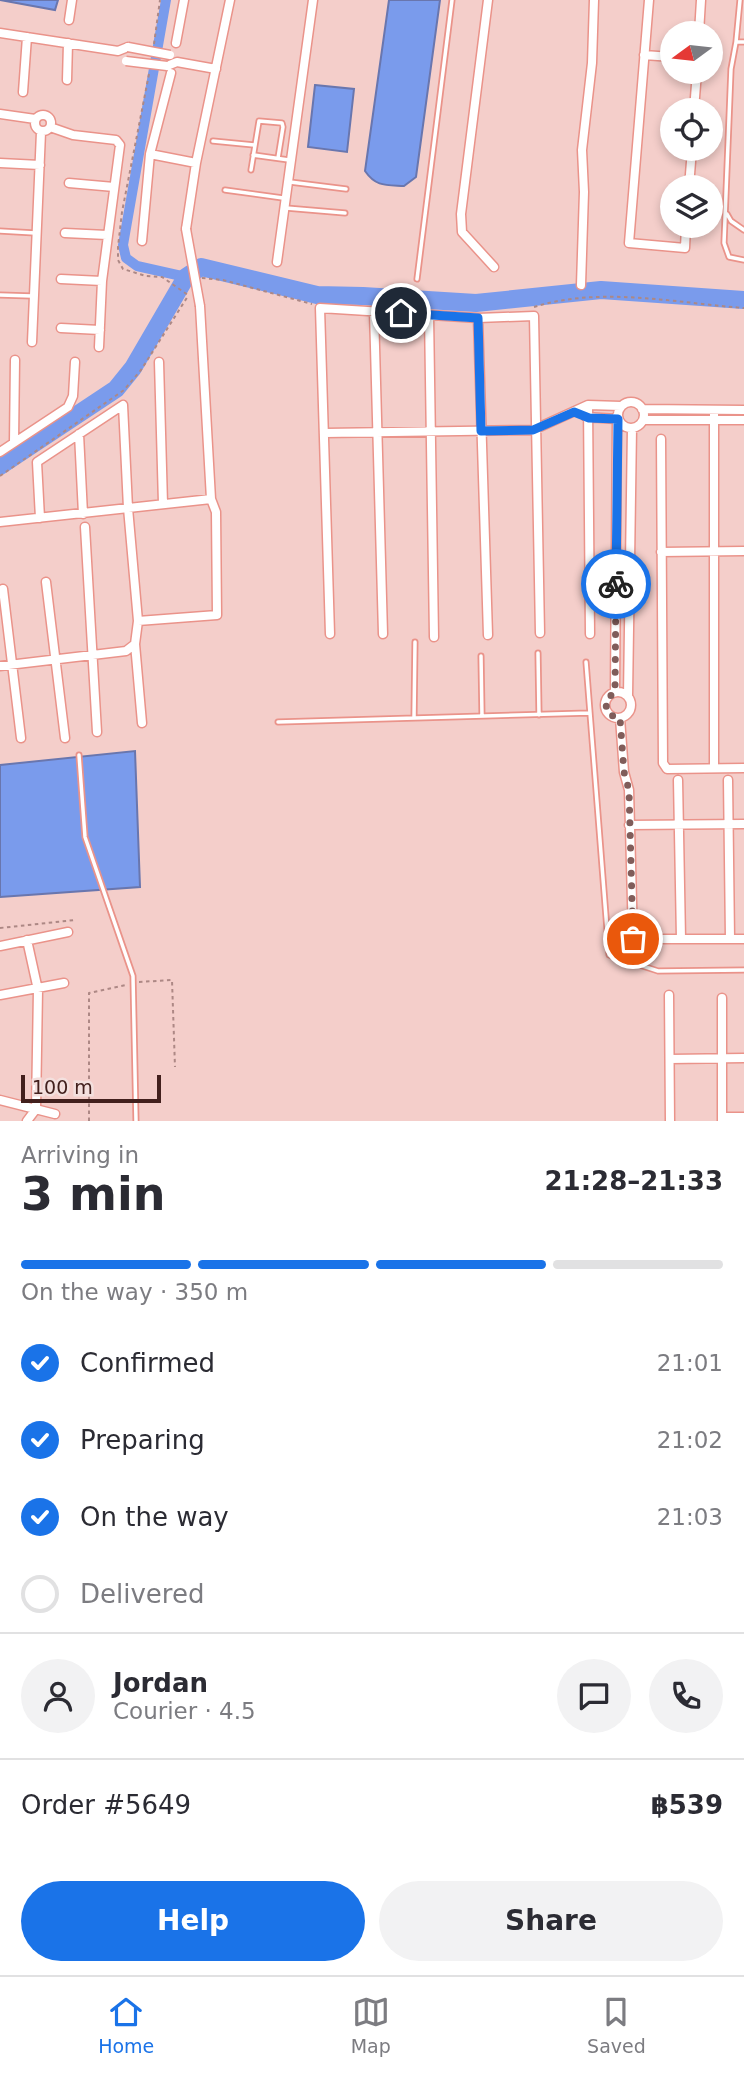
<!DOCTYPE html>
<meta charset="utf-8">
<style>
:root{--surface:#fff;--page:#f2f2f3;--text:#2b2b33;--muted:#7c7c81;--line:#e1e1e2;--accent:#1a73e8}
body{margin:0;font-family:"DejaVu Sans",sans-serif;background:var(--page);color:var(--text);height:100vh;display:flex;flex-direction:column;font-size:26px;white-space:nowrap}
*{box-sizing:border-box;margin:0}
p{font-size:23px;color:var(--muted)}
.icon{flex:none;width:38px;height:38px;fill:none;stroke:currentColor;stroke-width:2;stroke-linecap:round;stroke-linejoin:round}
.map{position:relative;height:1121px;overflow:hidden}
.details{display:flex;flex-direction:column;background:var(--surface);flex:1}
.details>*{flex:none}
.needle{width:46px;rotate:255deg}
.fabs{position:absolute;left:660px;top:21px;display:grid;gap:14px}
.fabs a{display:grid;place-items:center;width:63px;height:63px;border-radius:50%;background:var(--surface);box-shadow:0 4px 10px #0003;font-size:35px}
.scale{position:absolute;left:21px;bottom:18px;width:140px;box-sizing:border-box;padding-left:7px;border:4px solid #42201d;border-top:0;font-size:19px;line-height:24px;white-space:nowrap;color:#42201d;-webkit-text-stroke:5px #f3e0de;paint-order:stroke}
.pin{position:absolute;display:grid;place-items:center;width:60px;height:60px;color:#fff;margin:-30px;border:4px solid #fff;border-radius:50%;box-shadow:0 2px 7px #0007}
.courier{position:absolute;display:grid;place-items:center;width:70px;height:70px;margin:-35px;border:5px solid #1a73e8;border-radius:50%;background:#fff;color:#222;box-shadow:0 2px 9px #0007}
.headline em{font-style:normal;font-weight:600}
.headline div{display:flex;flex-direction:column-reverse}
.headline{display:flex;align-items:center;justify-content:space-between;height:119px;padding:0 21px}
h1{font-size:46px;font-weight:600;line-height:52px}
.bar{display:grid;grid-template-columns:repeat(4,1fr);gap:10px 7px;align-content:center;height:84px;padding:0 21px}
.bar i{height:9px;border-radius:5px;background:var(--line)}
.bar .on{background:var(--accent)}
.bar p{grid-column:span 4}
.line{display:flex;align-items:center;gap:18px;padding:0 21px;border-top:2px solid var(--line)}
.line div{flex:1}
.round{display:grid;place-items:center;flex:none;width:74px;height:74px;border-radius:37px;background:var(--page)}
ol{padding:0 21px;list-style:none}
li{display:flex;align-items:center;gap:21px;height:77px}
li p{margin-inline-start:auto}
li .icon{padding:7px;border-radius:50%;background:var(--accent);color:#fff;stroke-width:4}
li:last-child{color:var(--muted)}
li i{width:38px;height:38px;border:4px solid var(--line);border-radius:50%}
.cta{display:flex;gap:14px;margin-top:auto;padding:14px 21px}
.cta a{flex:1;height:80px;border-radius:42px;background:var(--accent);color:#fff;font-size:28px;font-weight:600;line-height:80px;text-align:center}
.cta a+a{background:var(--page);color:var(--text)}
.dock{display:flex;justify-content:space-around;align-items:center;height:98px;border-top:2px solid var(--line);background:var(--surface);font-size:19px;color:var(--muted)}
.dock a{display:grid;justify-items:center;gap:4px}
.dock .on{color:var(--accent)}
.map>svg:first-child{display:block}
.water{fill:#7a9bec;stroke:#6976ae;stroke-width:2}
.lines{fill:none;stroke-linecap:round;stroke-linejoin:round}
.canal{stroke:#7a9bec;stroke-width:10}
.river{stroke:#7a9bec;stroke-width:18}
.service-casing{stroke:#ea938a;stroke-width:7}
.minor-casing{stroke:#ea938a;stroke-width:11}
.path{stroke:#ad8885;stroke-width:2;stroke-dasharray:3.5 3.5;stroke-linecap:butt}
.service{stroke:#fff;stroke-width:3.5}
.minor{stroke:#fff;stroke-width:8}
.minor-bridge-casing{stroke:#ea938a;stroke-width:11;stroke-linecap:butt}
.minor-bridge{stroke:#fff;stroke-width:8}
.done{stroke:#805d5a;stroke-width:7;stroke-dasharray:0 12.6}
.route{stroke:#1a73e8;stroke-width:9}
</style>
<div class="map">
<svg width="744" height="1121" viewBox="0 0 744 1121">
<rect width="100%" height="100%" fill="#f4ceca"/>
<!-- water -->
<path class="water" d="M0,0H58L55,10Z
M389,0H440L416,177L404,186C386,185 376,187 365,171Z
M315,85L354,89L347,152L308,147Z
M135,751L140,887L0,897V765Z"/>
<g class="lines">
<!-- canal -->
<path class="canal" d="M166,0L123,245L126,258L137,266L186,277"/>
<!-- river -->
<path class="river" d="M0,466L116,389L133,368L186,277L201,267L317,295L363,296L476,303L601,290L744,300"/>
<defs>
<path id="service" d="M740,0L736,42H744
M736,42L731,69L724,243L729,257L744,260
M213,141L254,145
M253,155L289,160
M251,170L259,121L282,123L283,127L278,158
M290,182L346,189
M225,190L283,198
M286,208L345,213
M727,214L731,221L744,230
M0,231L35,233
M417,279L452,0
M0,295L32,296
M538,653L539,715
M481,656L482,716
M586,662L609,955L658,971L744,970
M414,718L415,642
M278,722L589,713
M79,755L85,837L133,976L136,1121"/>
<path id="minor" d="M488,0L461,214L462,232L494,267
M649,0L629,243L685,248L686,226
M69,20L72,0
M0,33L118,51L128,47
M699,33L701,0
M176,43L184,0
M644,55L672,57
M167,66L177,62L216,69
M67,80L68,43
M23,92L27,37
M694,110L697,72
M0,114L35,119
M35 123a8 8 0 1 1 16 0a8 8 0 1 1-16 0Z
M50,127L73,135L116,140L120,145L102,281L99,347
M150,154L196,163
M0,163L40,165
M69,183L114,187
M689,187L692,149
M186,229L196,163L230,0
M65,233L107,235
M142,241L150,154L171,73
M277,262L313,0
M61,279L102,281
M581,285L584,192L582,150L592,63L594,0
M374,311L383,634
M429,315L434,637
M478,318L488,635
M61,328L100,330
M32,342L41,132
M159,362L163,504
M618 415a13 13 0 1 1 26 0a13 13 0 1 1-26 0Z
M588,405L590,634
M642,409L744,410
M586,417L617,419
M643,420H744
M325,433L533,430L588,405L621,406
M79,434L83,514
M661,439L663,763L667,769L744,768
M14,442L15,360
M0,452L68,407L73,396L75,362
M40,518L37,462L123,405L128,508L138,621
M0,522L211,499L200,306
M85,527L97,732
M661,552L744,551
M46,582L65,738
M3,589L21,738
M330,634L320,308L478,318L534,316L540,633
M135,644L142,723
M0,666L126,651L135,644L138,621L217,615L216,512L211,499
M605 705a13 13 0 1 1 26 0a13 13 0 1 1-26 0Z
M615,692L617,416
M628,696L632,428
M620,718L624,772L629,790L633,939H744
M714,768V410
M678,780L681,939
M728,780L730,939
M629,825L744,824
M0,946L68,932
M0,995L64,983
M669,995L670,1121
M722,998V1121
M670,1059L744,1058
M0,1100L55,1114
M722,1117H744
M27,1121L36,1109L38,990L27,940"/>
</defs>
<!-- service casing -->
<use href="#service" class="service-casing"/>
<!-- minor casing -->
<use href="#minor" class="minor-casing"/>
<!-- path -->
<path class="path" d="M154,44L160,0
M149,74L122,212L118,247V260L123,269L146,276L162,277L188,295
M202,278L223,280L312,304
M534,307C600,286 676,303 744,308
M0,476L124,390L141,370L188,296
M0,928L75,920
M139,982L172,980L175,1067
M89,1121V993L126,985"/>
<!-- service -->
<use href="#service" class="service"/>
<!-- minor -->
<use href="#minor" class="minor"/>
<defs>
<path id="minor-bridge" d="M128,47L170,55
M126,61L167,66
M186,229L200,306"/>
</defs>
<!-- minor-bridge casing -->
<use href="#minor-bridge" class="minor-bridge-casing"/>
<!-- minor-bridge -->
<use href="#minor-bridge" class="minor-bridge"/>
</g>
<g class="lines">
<!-- done -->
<path class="done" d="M616,584L615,692L607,699L606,709L610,715L620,718L624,772L629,790L633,939"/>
<!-- route -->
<path class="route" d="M401,313L478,318L481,431L533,430L574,412L589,418L618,419L616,584"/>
</g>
</svg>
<div class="fabs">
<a><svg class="needle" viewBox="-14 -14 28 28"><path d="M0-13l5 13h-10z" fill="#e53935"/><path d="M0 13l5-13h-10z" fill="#7c7c81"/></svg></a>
<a><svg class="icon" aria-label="locate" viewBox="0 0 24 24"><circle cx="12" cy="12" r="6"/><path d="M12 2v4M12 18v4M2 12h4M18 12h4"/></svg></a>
<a><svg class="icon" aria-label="layers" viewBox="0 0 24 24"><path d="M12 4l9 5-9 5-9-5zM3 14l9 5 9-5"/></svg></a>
</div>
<div class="scale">100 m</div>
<div class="pin" style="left:633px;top:939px;background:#ea580c"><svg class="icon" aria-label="bag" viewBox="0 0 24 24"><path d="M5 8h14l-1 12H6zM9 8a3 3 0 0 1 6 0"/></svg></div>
<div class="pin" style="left:401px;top:313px;background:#1f2937"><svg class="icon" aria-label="home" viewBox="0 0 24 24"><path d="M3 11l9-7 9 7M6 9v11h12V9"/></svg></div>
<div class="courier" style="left:616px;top:584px"><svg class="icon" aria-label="bike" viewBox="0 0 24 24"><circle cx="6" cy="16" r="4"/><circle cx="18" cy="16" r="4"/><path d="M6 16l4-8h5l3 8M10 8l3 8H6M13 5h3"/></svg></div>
</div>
<section class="details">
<div class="headline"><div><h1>3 min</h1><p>Arriving in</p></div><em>21:28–21:33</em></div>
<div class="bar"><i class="on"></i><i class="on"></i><i class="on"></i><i></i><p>On the way · 350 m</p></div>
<ol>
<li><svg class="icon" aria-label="check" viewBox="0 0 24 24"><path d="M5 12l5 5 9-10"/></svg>Confirmed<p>21:01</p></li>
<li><svg class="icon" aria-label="check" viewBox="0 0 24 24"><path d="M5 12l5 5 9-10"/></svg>Preparing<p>21:02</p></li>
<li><svg class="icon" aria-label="check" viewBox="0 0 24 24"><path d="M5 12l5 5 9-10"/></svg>On the way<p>21:03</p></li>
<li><i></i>Delivered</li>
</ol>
<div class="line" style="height:126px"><a class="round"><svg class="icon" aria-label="person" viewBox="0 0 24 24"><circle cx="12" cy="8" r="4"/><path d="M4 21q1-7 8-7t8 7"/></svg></a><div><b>Jordan</b><p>Courier · 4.5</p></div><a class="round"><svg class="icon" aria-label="chat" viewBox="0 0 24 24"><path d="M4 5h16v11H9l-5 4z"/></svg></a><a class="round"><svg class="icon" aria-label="phone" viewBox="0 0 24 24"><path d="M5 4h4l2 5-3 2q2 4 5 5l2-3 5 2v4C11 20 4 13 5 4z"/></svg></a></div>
<div class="line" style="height:91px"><div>Order #5649</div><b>฿539</b></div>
<div class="cta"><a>Help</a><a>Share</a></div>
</section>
<nav class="dock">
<a class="on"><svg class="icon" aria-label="home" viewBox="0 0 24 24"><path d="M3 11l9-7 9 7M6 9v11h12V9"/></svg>Home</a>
<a><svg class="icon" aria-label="map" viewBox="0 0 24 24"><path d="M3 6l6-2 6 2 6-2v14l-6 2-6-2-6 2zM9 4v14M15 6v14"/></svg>Map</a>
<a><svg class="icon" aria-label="saved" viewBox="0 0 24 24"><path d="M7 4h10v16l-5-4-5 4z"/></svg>Saved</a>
</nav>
